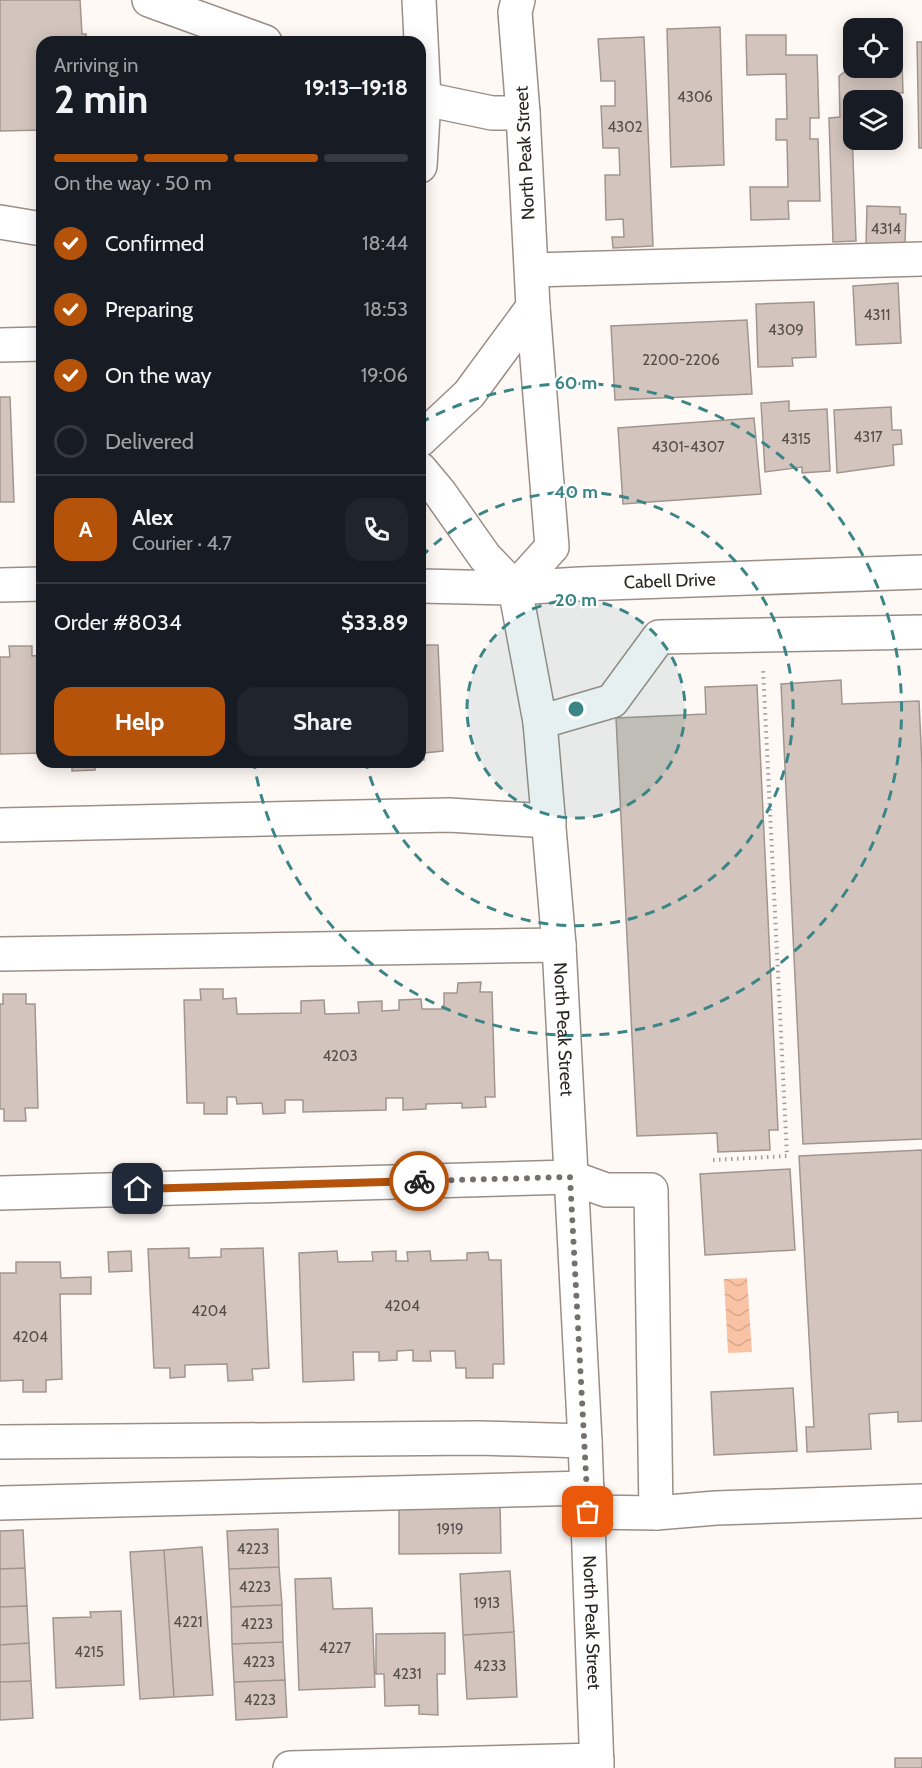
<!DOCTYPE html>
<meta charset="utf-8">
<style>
:root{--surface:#171b24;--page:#20242c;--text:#f1f3f6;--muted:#9ea1a6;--line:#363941;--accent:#b45309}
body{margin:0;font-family:Cabin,sans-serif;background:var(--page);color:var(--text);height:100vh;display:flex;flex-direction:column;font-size:22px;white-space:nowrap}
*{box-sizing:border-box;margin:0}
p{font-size:20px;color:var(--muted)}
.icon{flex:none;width:33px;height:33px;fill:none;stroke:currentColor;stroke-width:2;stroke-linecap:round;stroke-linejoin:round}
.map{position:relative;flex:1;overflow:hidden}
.panel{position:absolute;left:36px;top:36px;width:390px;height:732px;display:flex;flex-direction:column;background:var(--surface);border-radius:18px;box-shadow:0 3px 15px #0003}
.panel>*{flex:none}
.controls{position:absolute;left:843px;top:18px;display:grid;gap:12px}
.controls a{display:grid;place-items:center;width:60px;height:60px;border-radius:12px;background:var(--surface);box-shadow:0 3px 15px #0003;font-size:30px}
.pin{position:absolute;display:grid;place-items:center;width:51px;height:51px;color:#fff;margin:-26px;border-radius:12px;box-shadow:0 3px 9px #0006}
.courier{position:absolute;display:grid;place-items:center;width:60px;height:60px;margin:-30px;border:4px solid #b45309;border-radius:50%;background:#fff;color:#222;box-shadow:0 2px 8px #0007}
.headline em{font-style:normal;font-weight:700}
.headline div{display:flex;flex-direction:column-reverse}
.headline{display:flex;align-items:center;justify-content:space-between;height:102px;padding:0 18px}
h1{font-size:39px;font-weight:700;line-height:45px}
.bar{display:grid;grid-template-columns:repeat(4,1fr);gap:9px 6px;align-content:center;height:72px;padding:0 18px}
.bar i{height:8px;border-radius:4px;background:var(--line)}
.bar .selected{background:var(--accent)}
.bar p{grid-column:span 4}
.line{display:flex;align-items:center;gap:15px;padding:0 18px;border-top:2px solid var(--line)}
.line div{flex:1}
.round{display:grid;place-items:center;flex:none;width:63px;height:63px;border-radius:18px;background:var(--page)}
ol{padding:0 18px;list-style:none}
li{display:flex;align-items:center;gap:18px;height:66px}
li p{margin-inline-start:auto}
li .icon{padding:6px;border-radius:50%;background:var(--accent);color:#fff;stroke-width:4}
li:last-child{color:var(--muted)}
li i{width:33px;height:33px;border:3px solid var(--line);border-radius:50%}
.button{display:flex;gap:12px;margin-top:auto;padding:12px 18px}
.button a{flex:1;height:69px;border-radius:18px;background:var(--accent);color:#fff;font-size:24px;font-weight:700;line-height:69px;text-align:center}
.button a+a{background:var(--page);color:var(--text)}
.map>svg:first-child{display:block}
.water{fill:url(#water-waves)}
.building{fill:#d3c5be;stroke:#a2958e;stroke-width:1.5}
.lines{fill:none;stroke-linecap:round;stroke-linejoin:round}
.minor-casing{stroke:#9b8e87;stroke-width:36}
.major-casing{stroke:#9b8e87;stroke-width:36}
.path{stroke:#a29d9a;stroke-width:4;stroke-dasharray:1.5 4.5;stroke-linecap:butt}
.minor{stroke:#fff;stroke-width:33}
.major{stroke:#fff;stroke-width:33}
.done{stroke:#75706d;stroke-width:6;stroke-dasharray:0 10.8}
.route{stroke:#b45309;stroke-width:8}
.ring{fill:none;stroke:#3c8587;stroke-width:3;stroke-dasharray:10 8}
.labels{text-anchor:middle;stroke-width:4.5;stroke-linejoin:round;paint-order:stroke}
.number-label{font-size:15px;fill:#554e4a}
.street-label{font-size:18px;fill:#2b2623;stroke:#fff}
.centre{fill:#3c8587;stroke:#fff;stroke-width:3}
.ring-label{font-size:18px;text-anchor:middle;font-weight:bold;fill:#3c8587;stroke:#fff;stroke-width:4.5;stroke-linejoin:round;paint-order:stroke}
</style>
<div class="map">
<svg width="922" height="1768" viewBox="0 0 922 1768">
<defs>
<pattern id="water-waves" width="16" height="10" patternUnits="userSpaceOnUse" patternTransform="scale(1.5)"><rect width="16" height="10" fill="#fac2a4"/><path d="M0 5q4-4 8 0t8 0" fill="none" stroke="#d6a78d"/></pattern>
</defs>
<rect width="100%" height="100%" fill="#fff9f6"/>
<!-- water -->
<path class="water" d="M747,1278L752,1352L728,1353L724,1279Z"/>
<!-- building -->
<path class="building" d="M0,0H80L82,34H86V42H42V130L0,131Z
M720,27L724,165L671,167L667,29Z
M746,35H786V55H817L819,118H810V139H818L820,201H788L789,219L751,220L750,187H788L787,140H776V119H787L786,74L747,75Z
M644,37L653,246L613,248L612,237H624L623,219L606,220L605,175H620L619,148H603L601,106H615V81H601L598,39Z
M917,42H922V148H919Z
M892,62H902L903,93H893L894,119H892V100H854V131H852L856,241L833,242L829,118L840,117L839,76L848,69L892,68Z
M867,206L900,207V214H906L905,243H899V252L866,245Z
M898,283L901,343L856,345L853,286Z
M814,302L816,357L792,358L793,366L758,367L756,304Z
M747,320L752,394L615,400L611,326Z
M0,397H10L14,502H0Z
M789,401V411L827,409L830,471L802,473V467L765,472L761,403Z
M891,407L892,430H901L902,444L893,445L894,465L837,473L834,410Z
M754,418L761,494L623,504L618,428Z
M420,634H422V645H438L443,751L424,753V760H420Z
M9,646H32V656L42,655V761V753L0,754V657H10Z
M841,680L842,704L919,701L922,765V1139L803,1144L781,684Z
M757,685L778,1130H769L770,1150L718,1152L717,1133L637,1136L616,718L706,714L705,687Z
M72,762H95V770L72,771Z
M481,982L480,992H492L495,1097H485L486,1107L462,1108V1103L426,1104V1109L403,1110V1098H386V1110L303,1112V1100H285V1113L263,1114L262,1103L237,1104L236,1097H227V1114H204V1103H187L184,1000H201L200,989H223V999L236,998L237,1014L301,1013V1001L324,1000L325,1014L359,1013L358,1002L382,1001V1011L399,1010V1000L421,999L422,1009H444V993H457L458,983Z
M3,994H26V1004H35L38,1108H25L26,1121H4V1109H0V1004H3Z
M922,1150V1421L898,1422V1412L869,1414L871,1449L807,1452L806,1427H814L799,1156Z
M790,1169L795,1250L705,1255L700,1174Z
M189,1248V1258L221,1257V1249L263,1248L269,1368L252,1369L253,1380L228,1381L227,1364L185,1365V1377L170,1378V1368H154L148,1249Z
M131,1251L132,1271L109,1272L108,1252Z
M337,1251L338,1262L373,1261L372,1252L396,1251V1261H408L407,1252L430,1251L431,1261L467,1260V1253L488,1252L489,1260H501L504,1364H493V1378H466V1368H456L455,1351H430L431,1361H413V1350L397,1351V1360L379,1361V1352H353L354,1380L303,1382L299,1253Z
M16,1262H60L61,1278L91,1277V1294H60L62,1379L46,1380V1392H23V1380L0,1381V1273H16Z
M793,1388L797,1451L714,1455L711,1392Z
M500,1503L501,1553L399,1554V1505Z
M278,1529L279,1567L229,1569L227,1531Z
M23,1530L25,1568L0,1569V1531Z
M202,1547L213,1695L174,1697L164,1550Z
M164,1550L174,1697L140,1699L130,1552Z
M279,1567L282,1605L231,1607L229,1569Z
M25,1568L27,1606L0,1607V1569Z
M510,1571L514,1632L463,1635L460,1574Z
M331,1578L333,1609L372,1608L375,1687L299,1690L295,1579Z
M282,1605L283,1642L232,1644L231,1607Z
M27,1606L29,1643L0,1645V1607Z
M121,1611L124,1685L56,1688L53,1618L91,1617L90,1612Z
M514,1632L517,1697L467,1699L463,1635Z
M445,1633V1674H437L438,1715L419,1714V1705L385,1706L384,1674H376V1634Z
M283,1642L285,1680L234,1682L232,1644Z
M29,1643L31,1681L0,1682V1645Z
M285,1680L287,1717L236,1720L234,1682Z
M31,1681L33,1718L0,1720V1682Z
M895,1758H922V1768H895Z"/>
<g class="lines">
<defs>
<g id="minor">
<path d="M149,0L265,42"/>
<path d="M419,0L424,99L420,166"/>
<path d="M420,98L492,113H523"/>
<path d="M532,270L922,259"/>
<path d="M0,345L42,344"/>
<path d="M420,440L469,394L533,307"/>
<path d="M0,585L42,584"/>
<path id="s1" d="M420,586L515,588L580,584L922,572"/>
<path d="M515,588L552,547L533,307L523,113L515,12L518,0"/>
<path d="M540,722L612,701L659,637L922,632"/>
<path d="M0,825L449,815L549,821"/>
<path d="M0,954L559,945"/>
<path d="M0,1193L570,1177L606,1190H651L656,1513"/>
<path d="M0,1442L479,1438L585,1441"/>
<path d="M0,1503L587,1488"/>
<path d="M588,1512L656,1513L716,1508L922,1501"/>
<path d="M290,1768L597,1760"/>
</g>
<g id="major">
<path d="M0,222L42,229"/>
<path id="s2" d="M420,469L440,493L485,557L515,588L540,722L559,945L585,1441L597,1768"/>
</g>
</defs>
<!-- minor casing -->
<use href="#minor" class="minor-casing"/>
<!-- major casing -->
<use href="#major" class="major-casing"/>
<!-- path -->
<path class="path" d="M713,1160L787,1156L763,669"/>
<!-- minor -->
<use href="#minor" class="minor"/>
<!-- major -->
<use href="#major" class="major"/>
</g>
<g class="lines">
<!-- done -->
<path class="done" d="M419,1181L570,1177L588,1512"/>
<!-- route -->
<path class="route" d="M138,1189L419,1181"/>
</g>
<!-- distance rings -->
<circle cx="576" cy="709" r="109" fill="#3c8587" fill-opacity=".12"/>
<g class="ring">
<circle cx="576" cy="709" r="109"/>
<path d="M421 557A217 217 0 1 1 366 763"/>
<path d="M420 423A326 326 0 1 1 254 763"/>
</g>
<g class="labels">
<!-- number labels -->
<g class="number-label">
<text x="695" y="102">4306</text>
<text x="625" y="132">4302</text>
<text x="886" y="234">4314</text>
<text x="877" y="320">4311</text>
<text x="786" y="335">4309</text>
<text x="681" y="365">2200-2206</text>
<text x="868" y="442">4317</text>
<text x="796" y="444">4315</text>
<text x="688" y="452">4301-4307</text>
<text x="340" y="1061">4203</text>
<text x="402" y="1311">4204</text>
<text x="209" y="1316">4204</text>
<text x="30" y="1342">4204</text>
<text x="450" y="1534">1919</text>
<text x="253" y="1554">4223</text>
<text x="255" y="1592">4223</text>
<text x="487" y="1608">1913</text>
<text x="188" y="1627">4221</text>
<text x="257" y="1629">4223</text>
<text x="335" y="1653">4227</text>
<text x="89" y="1657">4215</text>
<text x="259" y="1667">4223</text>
<text x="490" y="1671">4233</text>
<text x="407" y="1679">4231</text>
<text x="260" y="1705">4223</text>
</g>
<!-- street labels -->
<g class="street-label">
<text transform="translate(525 153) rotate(-93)" y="6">North Peak Street</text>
<text dy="6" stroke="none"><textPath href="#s1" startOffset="250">Cabell Drive</textPath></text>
<text dy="6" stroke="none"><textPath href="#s2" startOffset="597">North Peak Street</textPath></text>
<text dy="6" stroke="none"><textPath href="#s2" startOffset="1191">North Peak Street</textPath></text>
</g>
</g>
<circle cx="576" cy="709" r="9" class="centre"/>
<g class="ring-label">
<text x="576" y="389">60 m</text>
<text x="576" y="498">40 m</text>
<text x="576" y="606">20 m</text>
</g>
</svg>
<div class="controls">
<a><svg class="icon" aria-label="locate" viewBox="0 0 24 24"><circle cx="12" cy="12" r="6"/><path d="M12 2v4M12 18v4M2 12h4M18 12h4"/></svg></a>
<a><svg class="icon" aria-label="layers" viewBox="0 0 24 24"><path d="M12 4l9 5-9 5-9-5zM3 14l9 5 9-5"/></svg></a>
</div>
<div class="pin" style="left:588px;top:1512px;background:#ea580c"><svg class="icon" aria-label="bag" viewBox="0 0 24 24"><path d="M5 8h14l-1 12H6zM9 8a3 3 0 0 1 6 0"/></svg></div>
<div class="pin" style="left:138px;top:1189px;background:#1f2937"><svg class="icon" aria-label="home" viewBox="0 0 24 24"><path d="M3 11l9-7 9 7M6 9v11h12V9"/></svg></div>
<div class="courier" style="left:419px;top:1181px"><svg class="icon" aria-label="bike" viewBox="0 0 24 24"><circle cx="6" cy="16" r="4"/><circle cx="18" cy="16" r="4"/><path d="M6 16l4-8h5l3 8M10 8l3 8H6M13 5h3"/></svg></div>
<section class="panel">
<div class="headline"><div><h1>2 min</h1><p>Arriving in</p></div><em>19:13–19:18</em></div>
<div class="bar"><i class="selected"></i><i class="selected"></i><i class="selected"></i><i></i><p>On the way · 50 m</p></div>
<ol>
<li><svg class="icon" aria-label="check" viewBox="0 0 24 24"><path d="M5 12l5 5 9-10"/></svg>Confirmed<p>18:44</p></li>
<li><svg class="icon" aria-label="check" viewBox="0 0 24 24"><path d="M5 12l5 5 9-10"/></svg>Preparing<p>18:53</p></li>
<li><svg class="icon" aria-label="check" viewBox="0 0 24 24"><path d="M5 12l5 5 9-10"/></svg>On the way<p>19:06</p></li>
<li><i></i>Delivered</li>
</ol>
<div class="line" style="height:108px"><b class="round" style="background:var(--accent);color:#fff">A</b><div><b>Alex</b><p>Courier · 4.7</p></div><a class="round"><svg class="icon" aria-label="phone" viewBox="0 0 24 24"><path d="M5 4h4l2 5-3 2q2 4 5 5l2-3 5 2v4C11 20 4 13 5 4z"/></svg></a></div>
<div class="line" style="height:78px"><div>Order #8034</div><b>$33.89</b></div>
<div class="button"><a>Help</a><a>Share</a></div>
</section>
</div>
